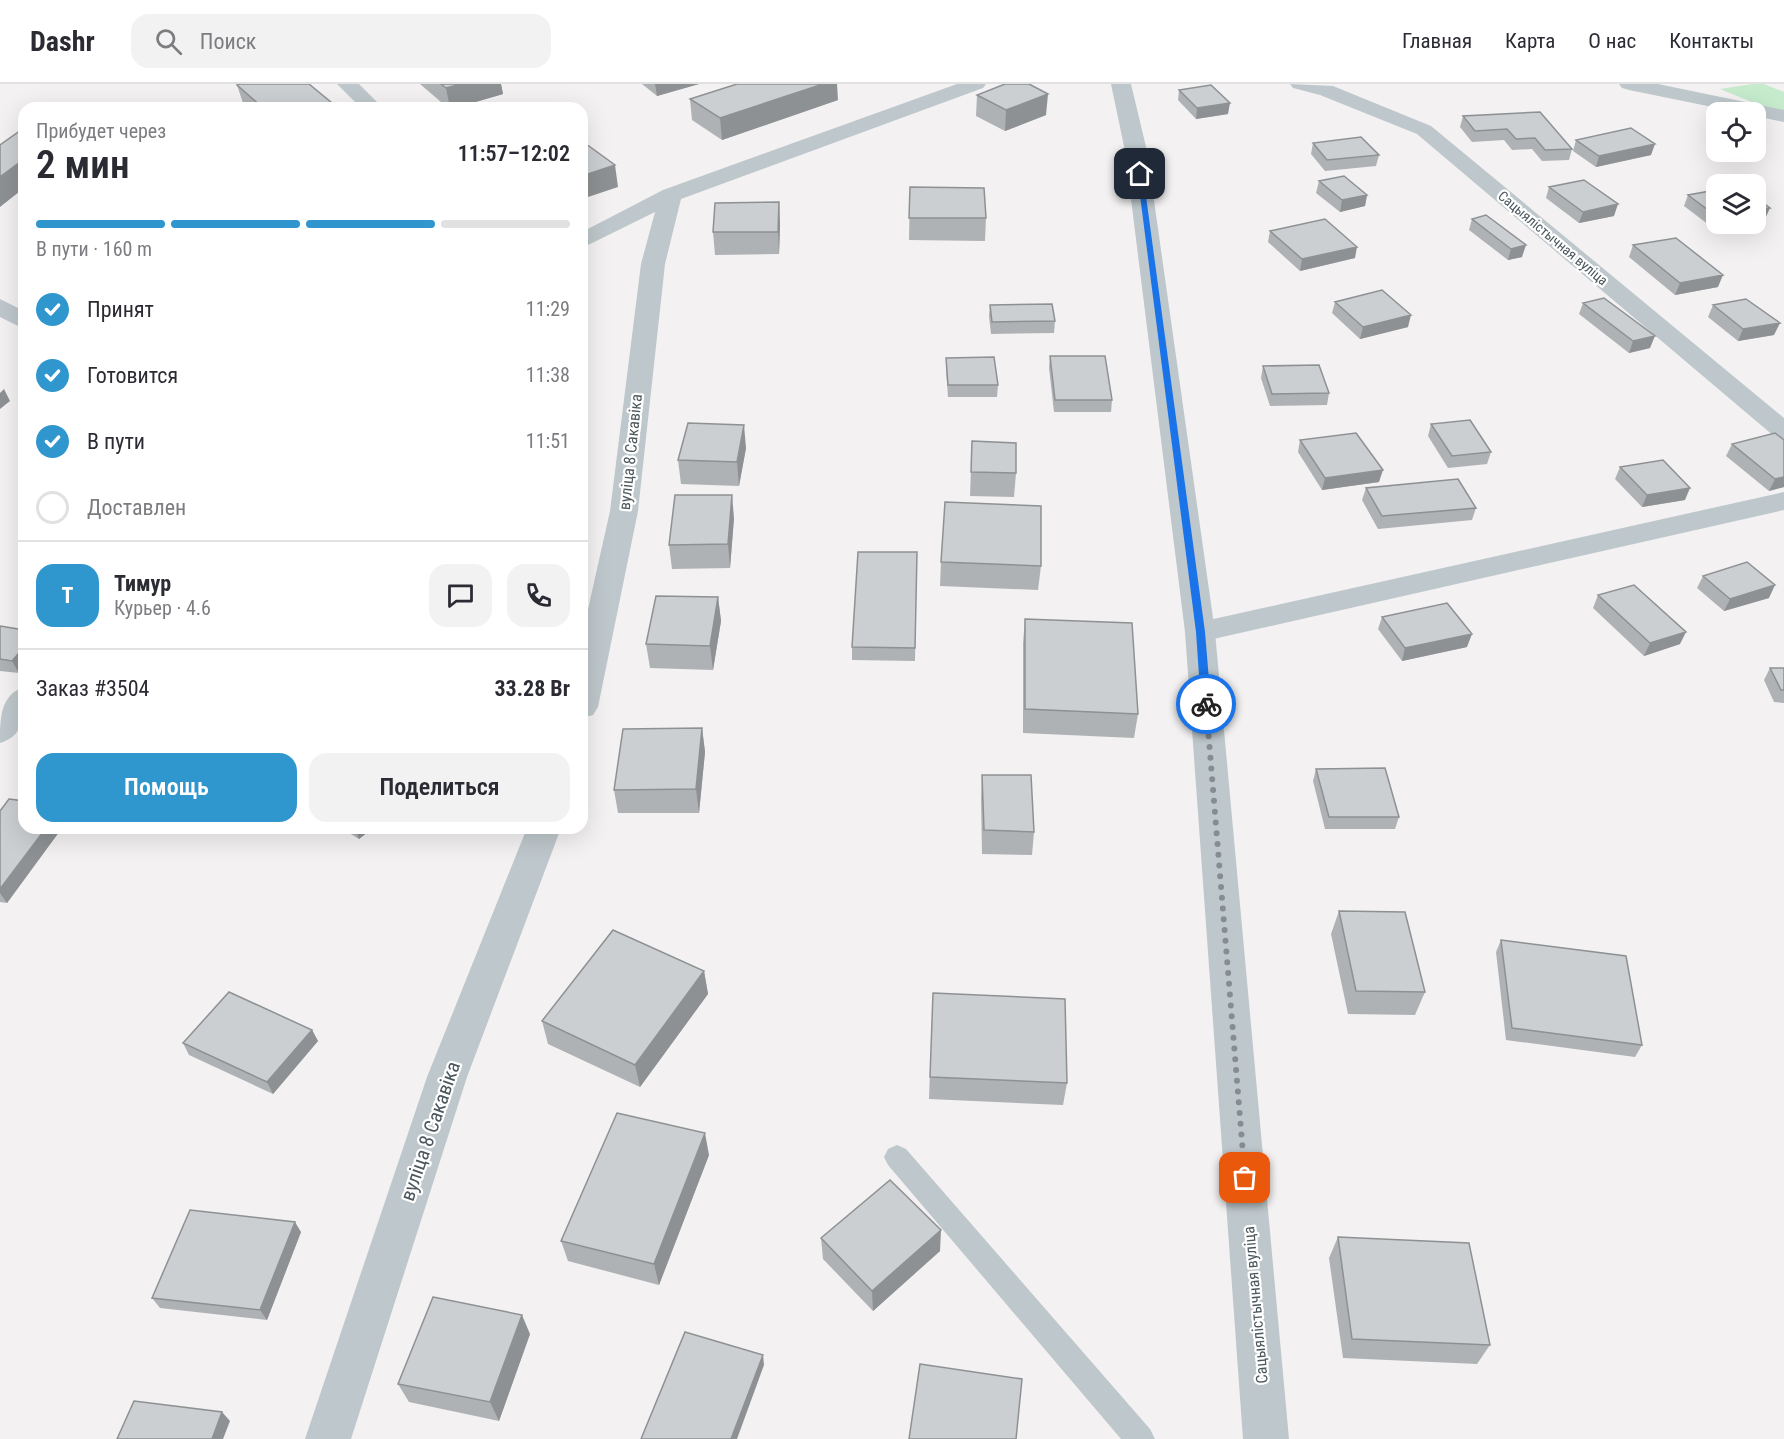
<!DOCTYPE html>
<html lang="ru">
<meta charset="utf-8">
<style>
:root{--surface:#fff;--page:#f2f2f3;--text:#2b2b33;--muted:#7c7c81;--line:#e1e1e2;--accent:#2f96ce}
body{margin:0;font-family:"Roboto Condensed",sans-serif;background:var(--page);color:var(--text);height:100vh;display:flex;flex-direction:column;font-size:22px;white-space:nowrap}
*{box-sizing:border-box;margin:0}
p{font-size:20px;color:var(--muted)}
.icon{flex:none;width:33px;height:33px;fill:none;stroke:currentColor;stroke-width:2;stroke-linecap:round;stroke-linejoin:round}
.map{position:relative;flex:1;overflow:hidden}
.drawer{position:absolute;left:18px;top:18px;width:570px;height:732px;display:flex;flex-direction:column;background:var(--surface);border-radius:18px;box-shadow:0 6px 24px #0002}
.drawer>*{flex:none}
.controls{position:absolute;left:1706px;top:18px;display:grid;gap:12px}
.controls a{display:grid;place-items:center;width:60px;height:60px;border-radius:12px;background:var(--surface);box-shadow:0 6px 24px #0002;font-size:30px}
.pin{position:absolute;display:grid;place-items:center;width:51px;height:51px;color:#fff;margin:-26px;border-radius:12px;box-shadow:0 3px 9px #0006}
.courier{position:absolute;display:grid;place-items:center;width:60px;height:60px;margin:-30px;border:4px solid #1a73e8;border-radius:50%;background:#fff;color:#222;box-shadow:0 2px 8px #0007}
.summary em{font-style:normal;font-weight:600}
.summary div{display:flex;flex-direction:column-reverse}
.summary{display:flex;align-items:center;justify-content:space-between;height:102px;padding:0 18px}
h1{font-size:39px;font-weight:600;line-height:45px}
.bar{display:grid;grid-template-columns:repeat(4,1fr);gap:9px 6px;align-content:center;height:72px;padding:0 18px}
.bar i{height:8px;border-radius:4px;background:var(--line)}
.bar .selected{background:var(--accent)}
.bar p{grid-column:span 4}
.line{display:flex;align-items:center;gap:15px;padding:0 18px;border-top:2px solid var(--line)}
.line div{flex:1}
.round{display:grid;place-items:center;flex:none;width:63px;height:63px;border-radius:18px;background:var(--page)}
ol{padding:0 18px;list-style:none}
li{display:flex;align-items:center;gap:18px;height:66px}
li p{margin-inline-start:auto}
li .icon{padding:6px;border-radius:50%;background:var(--accent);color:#fff;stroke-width:4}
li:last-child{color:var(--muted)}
li i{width:33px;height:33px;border:3px solid var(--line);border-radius:50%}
.button{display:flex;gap:12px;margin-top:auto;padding:12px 18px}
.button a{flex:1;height:69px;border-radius:18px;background:var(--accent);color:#fff;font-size:24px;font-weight:600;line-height:69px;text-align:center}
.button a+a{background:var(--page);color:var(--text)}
header{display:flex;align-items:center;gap:36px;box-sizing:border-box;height:84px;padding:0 30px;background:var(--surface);border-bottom:2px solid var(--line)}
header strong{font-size:28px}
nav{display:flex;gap:33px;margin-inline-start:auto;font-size:21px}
.search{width:420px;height:54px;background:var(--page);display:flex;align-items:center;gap:15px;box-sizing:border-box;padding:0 21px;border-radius:18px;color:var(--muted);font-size:22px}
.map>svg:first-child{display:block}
.green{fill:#c5eacc}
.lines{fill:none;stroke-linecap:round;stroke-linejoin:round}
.service{fill:#bec7cb;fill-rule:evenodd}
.minor{fill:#bec7cb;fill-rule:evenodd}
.tertiary{fill:#bec7cb;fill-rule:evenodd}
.wall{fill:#afb2b5}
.shaded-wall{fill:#8e9193}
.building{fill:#cbcfd2;stroke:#8e9193;stroke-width:1.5}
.route{fill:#1a73e8}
.done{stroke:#868d90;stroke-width:6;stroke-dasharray:0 10.8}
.labels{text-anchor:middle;stroke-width:4.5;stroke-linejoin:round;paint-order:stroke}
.far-street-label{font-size:14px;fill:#4b575c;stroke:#fff}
.street-label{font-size:16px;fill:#4b575c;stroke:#fff}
.near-street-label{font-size:20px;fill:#4b575c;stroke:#fff}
</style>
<header>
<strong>Dashr</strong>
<div class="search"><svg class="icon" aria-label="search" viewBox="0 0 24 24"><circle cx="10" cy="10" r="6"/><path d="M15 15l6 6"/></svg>Поиск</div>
<nav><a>Главная</a><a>Карта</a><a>О нас</a><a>Контакты</a></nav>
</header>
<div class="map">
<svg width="1784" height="1355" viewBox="0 0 1784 1355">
<rect width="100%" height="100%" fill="#f3f1f1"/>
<!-- green -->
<path class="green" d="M1753,0H1764L1784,8V31L1720,5Z"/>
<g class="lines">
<!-- service -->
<path class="service" d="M897,1061L906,1065L1150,1345L1155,1355H1121L888,1081L884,1073L888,1065Z"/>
<!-- minor -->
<path class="minor" d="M337,0H359L383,24H361Z
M957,0H986L983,4L681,115L665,180L638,427L598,623L593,631L582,634V552L610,427L641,180L655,128L582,164V148L663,106Z
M1290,0L1333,2L1431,42L1784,334V355L1775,353L1417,50L1320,11L1293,4Z
M1619,0H1658L1784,26V38L1755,32V28H1737L1629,6L1622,4Z
M0,215L24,227V245L0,233Z
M1784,408V426L1200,558L1189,555L1185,548L1189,541L1200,538Z
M24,603C24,627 27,651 0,659C0,635 0,611 24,603Z
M527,744H561L467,993L351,1355H305L427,993Z"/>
<!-- tertiary -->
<path class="tertiary" d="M1111,0H1131L1147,67L1215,548L1289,1355H1243L1185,548L1125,67Z"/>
</g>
<!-- wall -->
<path class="wall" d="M420,0H501L503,10L455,24H448Z
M642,0H699L657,12Z
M237,1L338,24H246L244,22Z
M1179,6L1228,30L1196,35L1178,16Z
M977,11L1046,31L1005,47L976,32Z
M690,15L838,16L722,56L692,36Z
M1463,32L1572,65L1569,76L1542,77L1532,65L1512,66L1504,56L1472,58L1460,43Z
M1576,56L1651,71L1596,83L1573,67Z
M1313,59L1379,71L1376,82L1325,87L1311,70Z
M1319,97L1367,111L1365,122L1340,128L1316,109Z
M910,103L986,134L985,157L909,156Z
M1549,103L1614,132L1579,139L1546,114Z
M1716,106V140H1740L1713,144L1684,122L1688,111Z
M779,118L780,141L779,170L715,171L713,148Z
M1472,135L1522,173L1508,176L1469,146Z
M1270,147L1355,174L1300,187L1268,158Z
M1633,161L1718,203L1675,211L1629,173Z
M1335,218L1408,243L1360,255L1332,229Z
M1583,219L1650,264L1629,269L1579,230Z
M990,221L1055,237L1054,249L991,250L989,232Z
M1713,221L1774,251L1738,257L1708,233Z
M1050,272L1112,316L1111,328H1054L1049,284Z
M946,274L998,301L997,313H948L946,285Z
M1263,282L1329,309L1327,321L1270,322L1261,294Z
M1431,340L1491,368L1487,380L1448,384L1428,352Z
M1775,349L1784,403L1769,407L1726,372L1732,360Z
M1300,356L1379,398L1322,406L1298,368Z
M972,357L1016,389L1014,413L970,412Z
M746,364L739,402L681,400L678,376Z
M1620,383L1685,416L1642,423L1615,395Z
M1366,404L1476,424L1472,436L1378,445L1362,416Z
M734,434L730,484L672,485L669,461Z
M917,468L915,577L852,576V563Z
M941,478L1041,482L1038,506L940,502Z
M1703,492L1769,514L1724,527L1697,504Z
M1598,511L1680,560L1644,572L1593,524Z
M718,513L721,537L713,586L650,584L646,560Z
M1382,533L1467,563L1402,577L1378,545Z
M1025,535L1138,630L1134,654L1023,649V559Z
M0,542L24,546V583L19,589L0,587Z
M1770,584H1784V619L1774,618L1764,596Z
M702,644L705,668L699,729H618L614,706Z
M1316,685L1399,733L1395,745H1325L1313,697Z
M982,691L1034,748L1032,771L982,770L981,714Z
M0,727L24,744H62L7,819L0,818Z
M341,744H373L359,755Z
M1339,827L1425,908L1415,931L1348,930L1331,850Z
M1501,856L1642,961L1635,973L1506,956L1496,868Z
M704,887L708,910L640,1003L548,960L542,937Z
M933,909L1067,999L1063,1021L929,1015Z
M312,946L318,957L273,1010L189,971L183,959Z
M709,1071L659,1201L568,1177L561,1157Z
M301,1148L267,1236L160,1224L152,1214Z
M1338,1153L1490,1261L1477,1280L1343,1274L1329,1174Z
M821,1154L940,1167L873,1227L823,1175Z
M530,1250L499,1337L409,1318L398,1300Z"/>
<!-- shaded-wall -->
<path class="shaded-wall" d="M461,0H501L503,10L455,24H450L446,4Z
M655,0H699L657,12Z
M823,0H837L838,16L722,56L720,34Z
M1048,10L1046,31L1005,47L1006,26Z
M1230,19L1228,30L1196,35L1197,24Z
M1655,60L1651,71L1596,83L1599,72Z
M24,75V104L0,123V93Z
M615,81L618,103L582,115V92Z
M1367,111L1365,122L1340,128L1342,116Z
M779,118L780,141L779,170L778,148Z
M1618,120L1614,132L1579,139L1583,128Z
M1770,124L1765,135L1755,137V126Z
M1716,136V140H1740L1713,144Z
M1526,161L1522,173L1508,176L1511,165Z
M1357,163L1355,174L1300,187L1302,175Z
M1723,191L1718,203L1675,211L1680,199Z
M1411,231L1408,243L1360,255L1363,243Z
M1780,239L1774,251L1738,257L1743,245Z
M1655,252L1650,264L1629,269L1633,257Z
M4,305L10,317L0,325V309Z
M582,317L585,335L582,348Z
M744,341L746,364L739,402L737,378Z
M1383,386L1379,398L1322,406L1325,394Z
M1784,393V403L1769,407L1775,395Z
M1690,404L1685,416L1642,423L1647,411Z
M732,411L734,434L730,484L728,460Z
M1775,501L1769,514L1724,527L1730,515Z
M718,513L721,537L713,586L710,562Z
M1686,548L1680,560L1644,572L1650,559Z
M1472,550L1467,563L1402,577L1405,564Z
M24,563V583L19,589L12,577Z
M702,644L705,668L699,729L696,705Z
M46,744H62L7,819L0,809V805Z
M355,744H373L359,755Z
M704,887L708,910L640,1003L635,981Z
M312,946L318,957L273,1010L267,998Z
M705,1049L709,1071L659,1201L654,1180Z
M295,1138L301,1148L267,1236L260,1226Z
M941,1146L940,1167L873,1227L872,1207Z
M522,1231L530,1250L499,1337L490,1318Z
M763,1271L764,1281L737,1355H731Z
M222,1328L230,1337L223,1355H212Z"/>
<!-- building -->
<path class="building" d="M240,0H309L338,24H263L237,1Z
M441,0H461L446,4Z
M737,0H823L720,34L690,15Z
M1005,0H1029L1048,10L1006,26L977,11Z
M1211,1L1230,19L1197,24L1179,6Z
M1540,28L1572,65L1545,66L1535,54L1516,55L1507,45L1475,47L1463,32Z
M24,44V75L0,93V61Z
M1631,44L1655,60L1599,72L1576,56Z
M1361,53L1379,71L1327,76L1313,59Z
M582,57L615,81L582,92Z
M1344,92L1367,111L1342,116L1319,97Z
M1584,96L1618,120L1583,128L1549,103Z
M910,103L984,104L986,134H909Z
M1716,106V132L1688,111Z
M1755,113L1770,124L1755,126Z
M779,118L778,148H713L715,119Z
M1486,131L1526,161L1511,165L1472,135Z
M1325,135L1357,163L1302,175L1270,147Z
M1676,154L1723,191L1680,199L1633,161Z
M1382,206L1411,231L1363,243L1335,218Z
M1604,214L1655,252L1633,257L1583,219Z
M1746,215L1780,239L1743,245L1713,221Z
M1052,220L1055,237L992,238L990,221Z
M1050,272H1105L1112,316H1055Z
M994,273L998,301H948L946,274Z
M1319,281L1329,309L1272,310L1263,282Z
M1470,336L1491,368L1452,372L1431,340Z
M688,339L744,341L737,378L678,376Z
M1356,349L1383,386L1325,394L1300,356Z
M1775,349L1784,356V393L1775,395L1732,360Z
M972,357L1016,359V389L971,388Z
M1663,376L1690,404L1647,411L1620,383Z
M1458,395L1476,424L1382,432L1366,404Z
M675,411H732L728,460L669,461Z
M945,418L1041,422V482L941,478Z
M858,468H917L915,564L852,563Z
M1747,478L1775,501L1730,515L1703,492Z
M1634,501L1686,548L1650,559L1598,511Z
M656,512L718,513L710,562L646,560Z
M1447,519L1472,550L1405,564L1382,533Z
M1025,535L1132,539L1138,630L1025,625Z
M0,542L24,546V563L12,577L0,575Z
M1770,584H1784V606H1781Z
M702,644L696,705L614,706L623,645Z
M1385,684L1399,733H1329L1316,685Z
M982,691H1031L1034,748L984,746Z
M9,715L24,717V744H46L0,805V727Z
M1339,827L1405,828L1425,908L1356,907Z
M613,846L704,887L635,981L542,937Z
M1501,856L1626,872L1642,961L1512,944Z
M229,908L312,946L267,998L183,959Z
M933,909L1065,915L1067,999L930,993Z
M617,1029L705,1049L654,1180L561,1157Z
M890,1096L941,1146L872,1207L821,1154Z
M190,1126L295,1138L260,1226L152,1214Z
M1338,1153L1469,1159L1490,1261L1352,1255Z
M433,1213L522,1231L490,1318L398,1300Z
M685,1248L763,1271L731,1355H641Z
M920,1280L1022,1295L1016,1355H909Z
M134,1317L222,1328L212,1355H117Z"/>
<!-- route -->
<path class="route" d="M1137,88L1143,90L1205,548L1211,620L1206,623L1201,620L1196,548Z"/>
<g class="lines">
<!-- done -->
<path class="done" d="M1206,620L1245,1094"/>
</g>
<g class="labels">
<!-- far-street labels -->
<g class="far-street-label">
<text transform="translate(1553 154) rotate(40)" y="5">Сацыялістычная вуліца</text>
</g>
<!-- street labels -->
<g class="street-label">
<text transform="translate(630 368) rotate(-84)" y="6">вуліца 8 Сакавіка</text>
<text transform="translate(1255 1221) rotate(-95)" y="6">Сацыялістычная вуліца</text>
</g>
<!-- near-street labels -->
<g class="near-street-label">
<text transform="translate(430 1047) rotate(-71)" y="7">вуліца 8 Сакавіка</text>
</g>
</g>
</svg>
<div class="controls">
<a><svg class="icon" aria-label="locate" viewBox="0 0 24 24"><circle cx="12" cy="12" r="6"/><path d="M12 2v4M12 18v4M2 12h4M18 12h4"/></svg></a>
<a><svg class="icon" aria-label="layers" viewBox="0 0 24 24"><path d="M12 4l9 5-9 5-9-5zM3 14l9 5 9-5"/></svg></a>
</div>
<div class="pin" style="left:1245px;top:1094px;background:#ea580c"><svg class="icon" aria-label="bag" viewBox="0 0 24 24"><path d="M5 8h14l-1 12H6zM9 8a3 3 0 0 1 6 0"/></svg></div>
<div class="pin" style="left:1140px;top:90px;background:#1f2937"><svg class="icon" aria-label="home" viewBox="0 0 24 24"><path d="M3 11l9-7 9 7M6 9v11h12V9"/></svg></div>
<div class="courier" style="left:1206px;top:620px"><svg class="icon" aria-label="bike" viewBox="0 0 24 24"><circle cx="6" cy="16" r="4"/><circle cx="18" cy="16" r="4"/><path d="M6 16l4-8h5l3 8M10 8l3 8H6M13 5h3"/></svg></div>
<section class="drawer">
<div class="summary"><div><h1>2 мин</h1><p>Прибудет через</p></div><em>11:57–12:02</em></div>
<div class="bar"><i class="selected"></i><i class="selected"></i><i class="selected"></i><i></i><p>В пути · 160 m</p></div>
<ol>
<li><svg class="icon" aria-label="check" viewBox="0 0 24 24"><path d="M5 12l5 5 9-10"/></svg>Принят<p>11:29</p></li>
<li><svg class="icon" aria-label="check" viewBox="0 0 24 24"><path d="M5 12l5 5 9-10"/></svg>Готовится<p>11:38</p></li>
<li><svg class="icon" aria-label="check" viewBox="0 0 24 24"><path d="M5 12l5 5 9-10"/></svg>В пути<p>11:51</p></li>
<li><i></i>Доставлен</li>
</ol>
<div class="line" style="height:108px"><b class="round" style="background:var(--accent);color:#fff">Т</b><div><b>Тимур</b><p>Курьер · 4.6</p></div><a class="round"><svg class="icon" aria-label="chat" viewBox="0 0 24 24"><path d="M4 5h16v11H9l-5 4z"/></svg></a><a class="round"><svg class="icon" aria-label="phone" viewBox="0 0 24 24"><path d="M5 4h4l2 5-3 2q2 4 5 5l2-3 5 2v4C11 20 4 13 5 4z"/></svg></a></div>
<div class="line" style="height:78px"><div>Заказ #3504</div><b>33.28 Br</b></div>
<div class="button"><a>Помощь</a><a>Поделиться</a></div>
</section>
</div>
